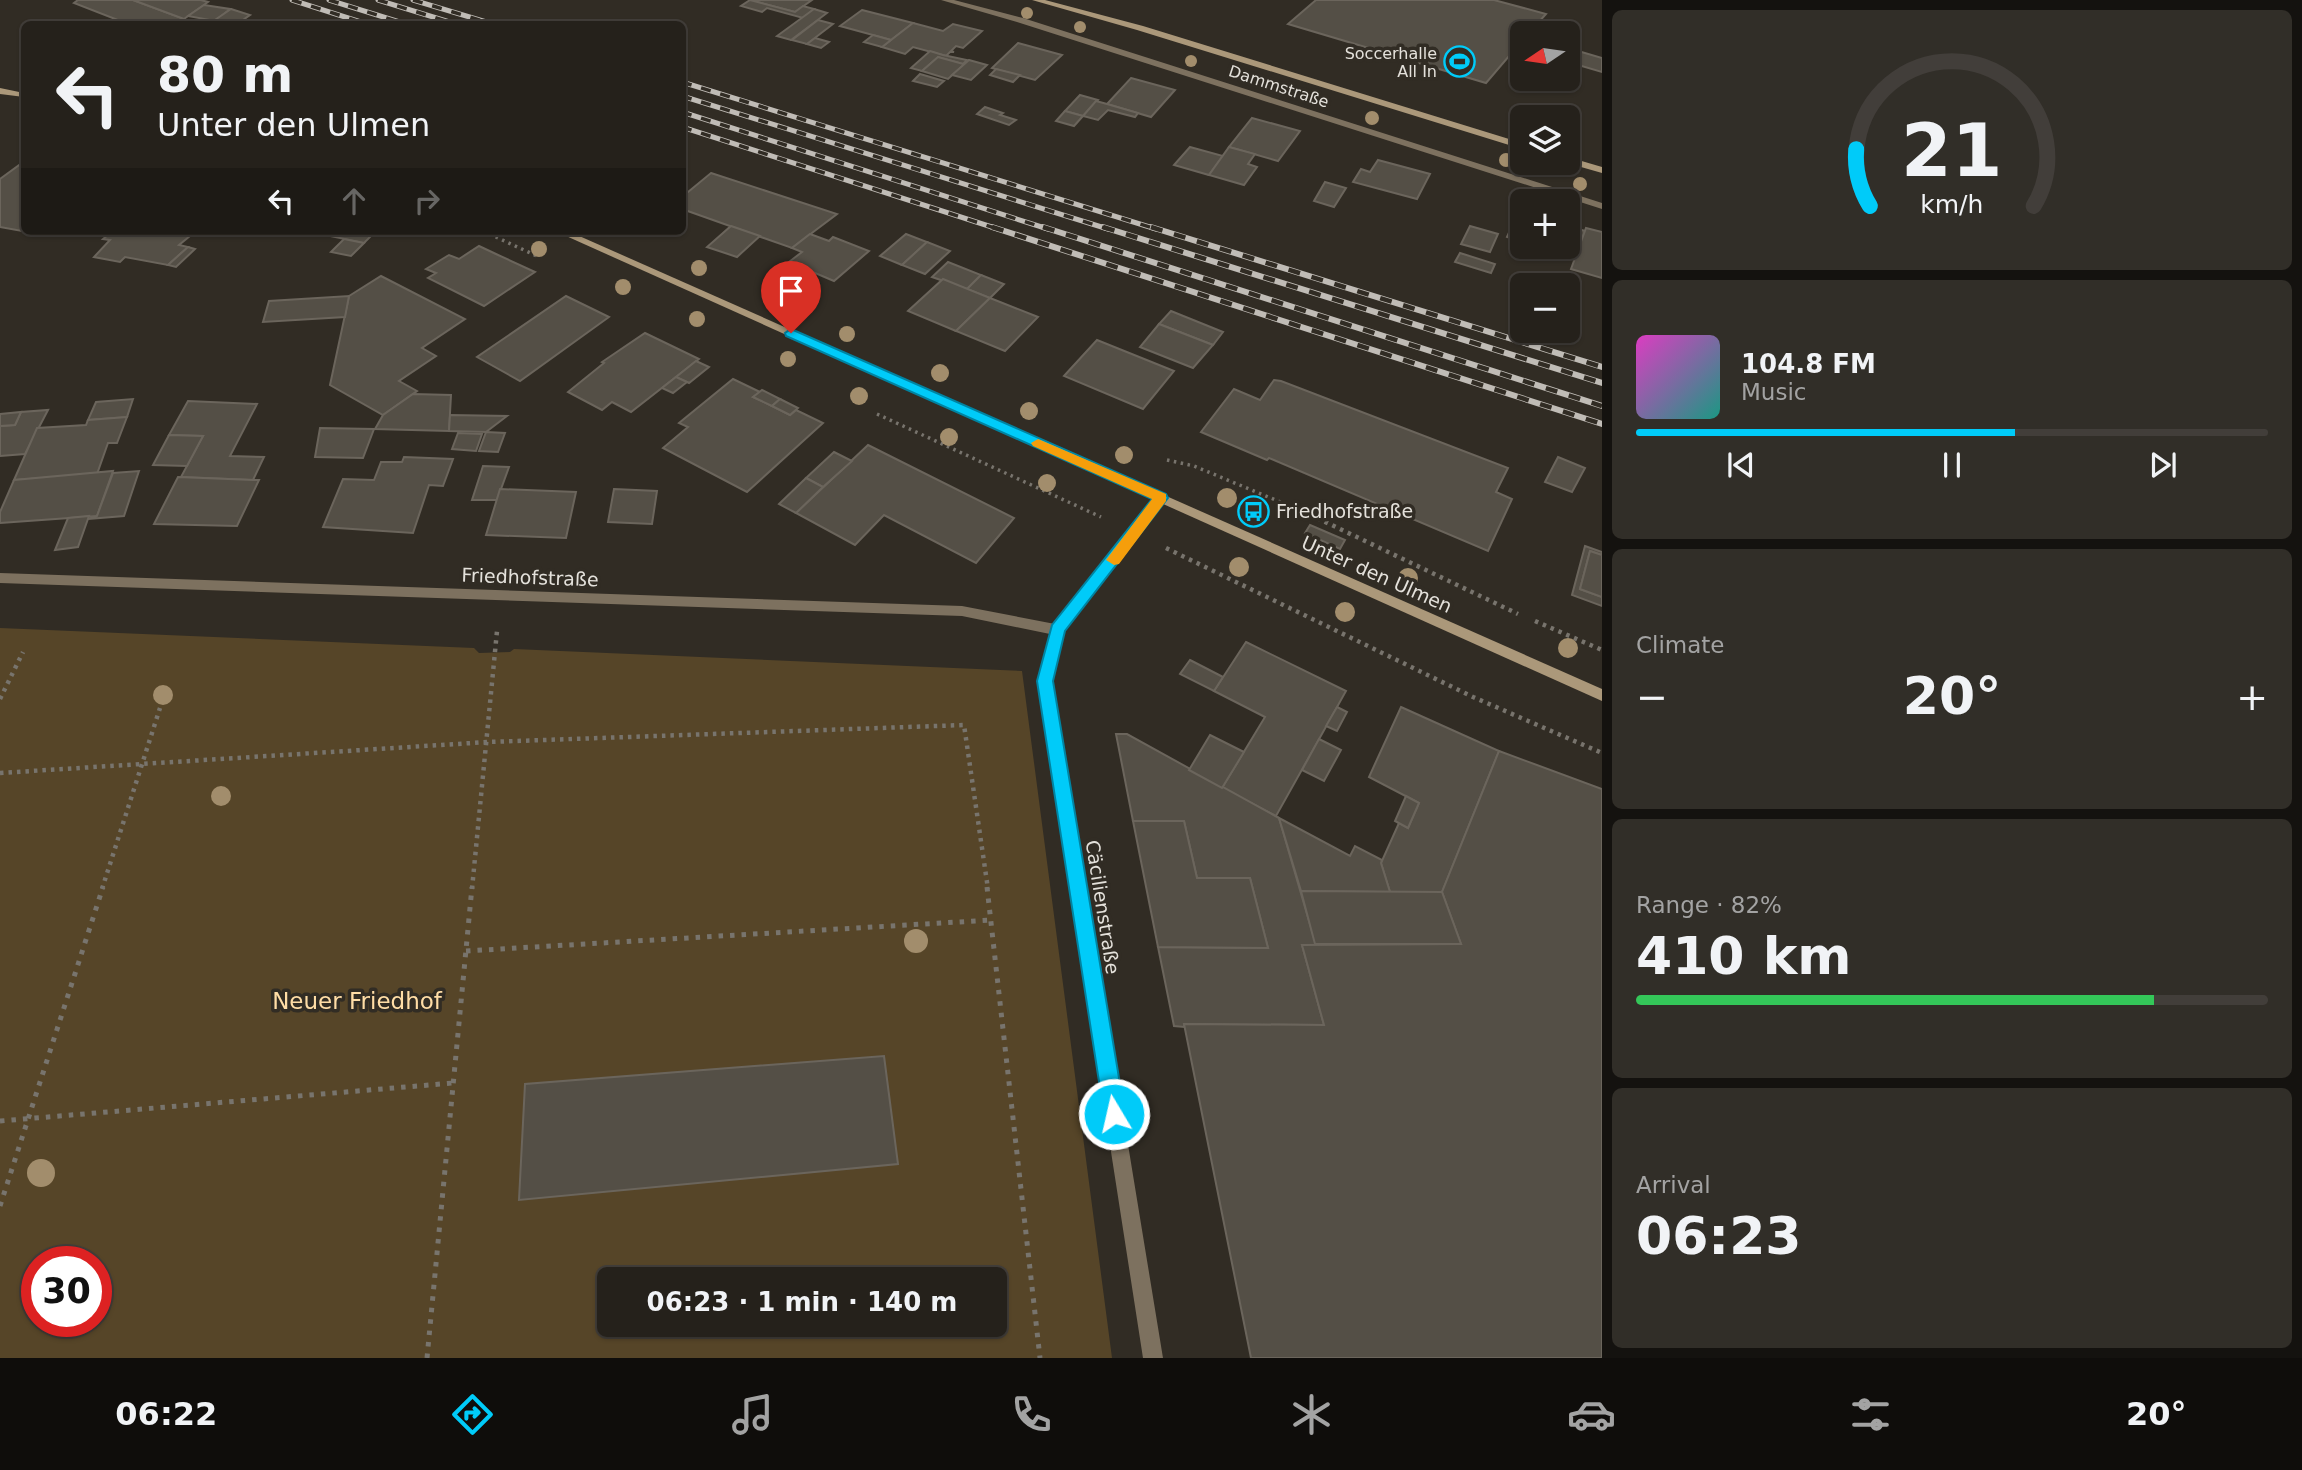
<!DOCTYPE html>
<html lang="en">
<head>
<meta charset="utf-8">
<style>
	body { margin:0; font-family:"DejaVu Sans",sans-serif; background:#312e28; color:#f1f3f6; height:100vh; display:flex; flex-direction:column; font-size:26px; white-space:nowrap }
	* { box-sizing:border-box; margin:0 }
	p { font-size:23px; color:#a3a3a3 }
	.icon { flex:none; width:38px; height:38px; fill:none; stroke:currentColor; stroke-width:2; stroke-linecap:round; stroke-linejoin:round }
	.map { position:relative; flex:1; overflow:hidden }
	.side { display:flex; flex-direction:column; gap:10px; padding:10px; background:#14120f; width:700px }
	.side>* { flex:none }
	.guide { position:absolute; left:21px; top:21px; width:665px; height:214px; border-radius:10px; box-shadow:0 2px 5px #0004,0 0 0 2px #423e3a; background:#25211b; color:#f1f3f6; overflow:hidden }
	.needle { width:46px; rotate:257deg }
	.buttons { position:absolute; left:1510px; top:21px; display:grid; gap:14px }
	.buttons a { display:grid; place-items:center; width:70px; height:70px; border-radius:10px; background:#25211b; box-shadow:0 2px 5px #0004,0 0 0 2px #423e3a; font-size:35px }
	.speed { position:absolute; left:21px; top:1246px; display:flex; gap:14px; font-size:35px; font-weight:700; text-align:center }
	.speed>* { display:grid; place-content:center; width:91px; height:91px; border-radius:50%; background:#25211b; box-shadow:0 2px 5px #0004,0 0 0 2px #423e3a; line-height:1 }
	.speed .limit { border:10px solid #d22; background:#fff; color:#111 }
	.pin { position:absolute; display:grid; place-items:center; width:60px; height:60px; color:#fff; margin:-72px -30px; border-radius:50% 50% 50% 0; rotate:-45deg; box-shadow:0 0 7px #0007 }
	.pin .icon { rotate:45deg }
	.me { position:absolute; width:77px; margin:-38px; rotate:351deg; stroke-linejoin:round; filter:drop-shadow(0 0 5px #0008) }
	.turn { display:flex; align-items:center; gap:24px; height:147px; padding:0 21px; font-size:32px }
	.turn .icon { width:91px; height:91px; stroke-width:2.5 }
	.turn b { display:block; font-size:49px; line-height:60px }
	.lanes { display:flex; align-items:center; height:66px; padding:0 21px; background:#0003; justify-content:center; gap:35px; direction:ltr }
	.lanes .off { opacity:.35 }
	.big { font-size:52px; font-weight:800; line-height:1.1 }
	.side .widget { flex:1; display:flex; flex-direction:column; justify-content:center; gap:10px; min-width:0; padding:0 24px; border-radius:10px; background:#312e28 }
	.side .dial { align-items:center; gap:0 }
	.dial svg { height:182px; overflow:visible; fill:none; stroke:#423e3a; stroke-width:7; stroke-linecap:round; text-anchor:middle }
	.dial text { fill:#f1f3f6; stroke:none }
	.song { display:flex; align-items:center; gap:21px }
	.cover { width:84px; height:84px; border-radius:10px; background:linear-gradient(135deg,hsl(310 70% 55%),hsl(170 70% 35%)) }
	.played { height:7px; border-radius:4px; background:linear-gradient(90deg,#00cbf9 60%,#423e3a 60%) }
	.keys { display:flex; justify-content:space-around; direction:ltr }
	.heat { display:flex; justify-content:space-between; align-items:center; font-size:38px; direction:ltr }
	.charge { height:10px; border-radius:5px; background:linear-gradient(90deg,#34c759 82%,#423e3a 0) }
	.trip { position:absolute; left:597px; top:1267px; width:410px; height:70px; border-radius:10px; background:#25211b; box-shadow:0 2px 5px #0004,0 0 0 2px #423e3a; font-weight:800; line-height:70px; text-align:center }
	.menu { display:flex; height:112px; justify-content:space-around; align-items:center; background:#0f0d0b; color:#a3a3a3 }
	.menu .icon { width:49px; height:49px }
	.menu .active { color:#00cbf9 }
	.menu b { font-size:32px; color:#f1f3f6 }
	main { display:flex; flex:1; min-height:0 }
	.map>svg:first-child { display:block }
</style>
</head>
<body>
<main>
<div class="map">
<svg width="1602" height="1358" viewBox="0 0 1602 1358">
	<rect width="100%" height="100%" fill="#312c24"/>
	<!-- green -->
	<path fill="#564528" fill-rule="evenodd" d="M0,628L474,648L479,653L510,652L514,649L1022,671L1112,1358H0ZM37,1262H96V1321H37ZM609,1279H994V1325H609Z"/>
	<!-- building -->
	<g fill="#544f46" stroke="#6b655c" stroke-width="2">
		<polygon points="78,0 133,0 184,19 177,24 128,24 74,3"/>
		<polygon points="133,0 201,0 208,2 184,19"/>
		<polygon points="750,0 812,0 795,12"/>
		<polygon points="750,0 795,12 803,6 814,9 803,18 767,8 762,12 741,6"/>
		<polygon points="1316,0 1494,0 1546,14 1529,33 1522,33 1522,41 1486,83 1288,24"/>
		<polygon points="204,5 230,9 215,21 188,16"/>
		<polygon points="231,9 250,15 237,24 209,24"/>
		<polygon points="814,9 827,13 791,40 777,36"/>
		<polygon points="862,10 913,23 891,40 840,26"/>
		<polygon points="818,20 833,24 807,44 792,40"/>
		<polygon points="913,23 943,31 953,24 982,31 963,48 956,46 951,51 954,52 950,52 946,56 913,47 905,54 882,47"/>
		<polygon points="873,35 891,40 882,47 864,42"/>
		<polygon points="815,38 829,42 821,48 807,44"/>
		<polygon points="1018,43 1062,55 1035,80 992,68"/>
		<polygon points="1568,48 1602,58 1602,72 1568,62"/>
		<polygon points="930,51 943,55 967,60 963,64 938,57 922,71 911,68"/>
		<polygon points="938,57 963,64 969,60 948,79 922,71"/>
		<polygon points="969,60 987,65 971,80 952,75"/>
		<polygon points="996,69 1020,75 1013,82 990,75"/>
		<polygon points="920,74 944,81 937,87 913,81"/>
		<polygon points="1131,78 1175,90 1151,117 1107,104"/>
		<polygon points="1080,95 1098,100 1083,116 1065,111"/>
		<polygon points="1096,101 1107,104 1138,113 1135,117 1108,110 1098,120 1083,116"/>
		<polygon points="985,107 1003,113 1000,115 1016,120 1009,125 977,114"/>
		<polygon points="1065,111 1083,116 1074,126 1056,121"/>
		<polygon points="1252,118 1300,131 1278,161 1229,147"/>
		<polygon points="1190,147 1223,156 1209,175 1174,165"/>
		<polygon points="1229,147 1255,154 1248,164 1257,167 1244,185 1209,175"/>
		<polygon points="1378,160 1430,174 1417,199 1353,182 1361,169 1370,172"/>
		<polygon points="22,163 24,164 24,229 22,231 0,227 0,179"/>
		<polygon points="711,173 837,214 792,248 682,209 682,197"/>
		<polygon points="1325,182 1346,188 1334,207 1314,201"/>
		<polygon points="1518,213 1522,214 1522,242 1507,237"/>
		<polygon points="731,226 760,236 737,257 707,247"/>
		<polygon points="1470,226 1498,234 1490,252 1461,244"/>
		<polygon points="1568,226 1585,231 1576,257 1541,247 1568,247"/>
		<polygon points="1586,228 1602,232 1602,278 1571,269"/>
		<polygon points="113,231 190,231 186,235 190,236 179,245 188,247 168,265 125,257 120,262 94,257 110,240 103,239"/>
		<polygon points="306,231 376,231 364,243"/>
		<polygon points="810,234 829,241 833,237 869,251 834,281 789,262 802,252 792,248"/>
		<polygon points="906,234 927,242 902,265 880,256"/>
		<polygon points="344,239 364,243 351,256 331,252"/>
		<polygon points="927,242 950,251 925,274 902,265"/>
		<polygon points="479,246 496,254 535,272 484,306 428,278 436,273 426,269 449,255 459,259"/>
		<polygon points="188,247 195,249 176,267 168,265"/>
		<polygon points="1460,253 1495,264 1491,273 1455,262"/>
		<polygon points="948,262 981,275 967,289 932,277"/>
		<polygon points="981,275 1004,284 990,298 967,289"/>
		<polygon points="381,276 465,319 422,348 436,356 399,381 417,391 383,415 330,385 349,296"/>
		<polygon points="943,279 990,298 956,331 908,311"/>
		<polygon points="349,296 345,317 263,322 269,301"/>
		<polygon points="566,296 609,317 520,381 477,357"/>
		<polygon points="990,298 1038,317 1005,351 956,331"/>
		<polygon points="1171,311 1223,332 1213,345 1159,324"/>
		<polygon points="1159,324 1213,345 1193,368 1140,347"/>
		<polygon points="645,333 699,359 631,412 612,402 602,410 568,392 604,363 602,362"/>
		<polygon points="1097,340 1174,371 1143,409 1064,376"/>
		<polygon points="696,361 709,367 689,383 676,377"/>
		<polygon points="676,377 687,382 673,393 662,388"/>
		<polygon points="733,379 760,392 753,397 772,406 790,415 796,410 823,423 747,492 663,448 688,427 679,423"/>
		<polygon points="1274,380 1281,381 1508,468 1496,492 1512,499 1488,551 1269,458 1267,460 1201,432 1234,389 1260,400"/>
		<polygon points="762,390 780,399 772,406 753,397"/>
		<polygon points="413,394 451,395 449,431 375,429 383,415"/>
		<polygon points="133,399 127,417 88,420 96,402"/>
		<polygon points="780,399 798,408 790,415 772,406"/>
		<polygon points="188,401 257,404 230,456 264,457 253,480 181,477 203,436 169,435"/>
		<polygon points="48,410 25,454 0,456 0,426 15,425 21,412"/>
		<polygon points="21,412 15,425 0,426 0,414"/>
		<polygon points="450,415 507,416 486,432 449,431"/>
		<polygon points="127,417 117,443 108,443 97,474 14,480 37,428 86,425 88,420"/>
		<polygon points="320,428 374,429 363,458 315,457"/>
		<polygon points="486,432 505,433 498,452 479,451"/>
		<polygon points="458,433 482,434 476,451 452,449"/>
		<polygon points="169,435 203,436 187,466 153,465"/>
		<polygon points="868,445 1014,518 976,563 884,515 855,545 796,513"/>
		<polygon points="834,452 852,461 823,487 806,478"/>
		<polygon points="404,457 453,459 443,486 429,485 413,533 323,527 343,479 374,480 381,462 402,462"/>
		<polygon points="1558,457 1585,468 1572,492 1545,482"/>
		<polygon points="483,466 509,467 497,500 472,500"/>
		<polygon points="113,471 97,516 0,523 0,512 14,480"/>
		<polygon points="139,471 124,516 88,519 97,516 113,473"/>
		<polygon points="178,477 253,480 259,480 237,526 154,524"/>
		<polygon points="806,478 823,487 796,513 779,504"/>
		<polygon points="500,489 576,492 566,538 486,535"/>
		<polygon points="614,489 657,491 652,524 608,522"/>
		<polygon points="89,516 78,547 55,550 68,518"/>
		<polygon points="1310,525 1345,540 1340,549 1305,533"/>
		<polygon points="1585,546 1602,552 1602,555 1590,551 1580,589 1602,597 1602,606 1572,595"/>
		<polygon points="1590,551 1602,555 1602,597 1580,589"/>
		<polygon points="1246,642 1346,691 1276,816 1222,788 1265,717 1214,691"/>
		<polygon points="1190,660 1223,677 1214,691 1180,674"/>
		<polygon points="1337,707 1347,712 1337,731 1326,726"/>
		<polygon points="1401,707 1499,751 1442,892 1390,892 1381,863 1399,823 1408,828 1419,803 1369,777"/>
		<polygon points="1116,734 1127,734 1279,818 1316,945 1302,945 1324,1025 1184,1024 1184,1027 1174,1026 1158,947 1268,948 1250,878 1197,878 1184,821 1133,821"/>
		<polygon points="1210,735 1244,752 1222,788 1189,770"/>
		<polygon points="1319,739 1341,750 1324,781 1302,770"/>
		<polygon points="1499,751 1602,789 1602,1358 1251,1358 1184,1024 1324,1025 1302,945 1461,944 1442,892"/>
		<polygon points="1406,796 1419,803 1408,828 1395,821"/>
		<polygon points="1279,818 1350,856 1355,846 1382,860 1381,863 1390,892 1301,891"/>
		<polygon points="1133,821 1184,821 1197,878 1250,878 1268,948 1158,947"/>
		<polygon points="1301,891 1442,892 1461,944 1315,944"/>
		<polygon points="884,1056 898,1164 519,1200 525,1084"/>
	</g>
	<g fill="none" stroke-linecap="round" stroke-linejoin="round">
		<!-- path-far2 -->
		<g stroke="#78746d" stroke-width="3.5" stroke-dasharray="2.5 4.5" stroke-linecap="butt">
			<polyline points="483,231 539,257"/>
			<polyline points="877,414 1101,517"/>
			<polyline points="1167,460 1194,466 1321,519"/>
		</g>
		<!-- path-far1 -->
		<g stroke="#78746d" stroke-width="4.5" stroke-dasharray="3.5 5" stroke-linecap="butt">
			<polyline points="1317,518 1518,614"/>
			<polyline points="1166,548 1473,697 1602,753"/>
			<polyline points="1535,621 1602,650"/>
			<polyline points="0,699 23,652"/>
			<polyline points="0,773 488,742 964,725 988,889"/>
			<polyline points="102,889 160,708"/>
			<polyline points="472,889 497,631"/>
		</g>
		<!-- path -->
		<g stroke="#78746d" stroke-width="5" stroke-dasharray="4.5 7" stroke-linecap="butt">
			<polyline points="987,887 1040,1358"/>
			<polyline points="466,951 992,920"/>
			<polyline points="0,1121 453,1083"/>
			<polyline points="0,1206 103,887"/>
			<polyline points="427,1358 472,887"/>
		</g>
		<!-- street -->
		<g fill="#7d715f" fill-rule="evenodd">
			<polygon points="941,0 954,0 1023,18 1602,203 1602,209 1017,22"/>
			<polygon points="1161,494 1165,495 1167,498 1165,501 1064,632 1052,681 1163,1358 1143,1358 1038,681 1050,634 962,616 0,583 0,573 962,606 1055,624 1157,495"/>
		</g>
		<!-- secondary -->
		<g fill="#ab987a" fill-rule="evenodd">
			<polygon points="1032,0 1045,0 1143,26 1522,143 1522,149 1137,30"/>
			<polygon points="0,88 24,93 24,97 0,94"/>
			<polygon points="1568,157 1602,167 1602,173 1567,163"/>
			<polygon points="555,231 568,231 1602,689 1602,701"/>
		</g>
		<defs>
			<g id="rail-far1">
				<polyline points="292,0 367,24"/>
				<polyline points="329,0 406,24"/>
				<polyline points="378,0 456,24"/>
				<polyline points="413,0 493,24"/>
				<polyline points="682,82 1156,229"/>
				<polyline points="682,96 1108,229"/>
				<polyline points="682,112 1048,229"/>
				<polyline points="682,127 998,229"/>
			</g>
			<g id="rail">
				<polyline points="992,227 1602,424"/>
				<polyline points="1043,227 1602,406"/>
				<polyline points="1103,227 1602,383"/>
				<polyline points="1151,227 1602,367"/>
			</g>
		</defs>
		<!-- rail-far1 casing -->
		<use href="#rail-far1" stroke="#c0bcb6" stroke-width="5"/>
		<!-- rail casing -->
		<use href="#rail" stroke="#c0bcb6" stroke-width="6"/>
		<!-- rail-far1 -->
		<use href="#rail-far1" stroke="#312c24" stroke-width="3.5" stroke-dasharray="10" stroke-linecap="butt"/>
		<!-- rail -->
		<use href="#rail" stroke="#312c24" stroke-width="4.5" stroke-dasharray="12" stroke-linecap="butt"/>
	</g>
	<!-- trees -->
	<g fill="#a28d6c">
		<circle cx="1027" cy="13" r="6"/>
		<circle cx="1080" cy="27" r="6"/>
		<circle cx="1191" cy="61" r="6"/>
		<circle cx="1248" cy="79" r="6"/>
		<circle cx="1308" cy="98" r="6"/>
		<circle cx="1372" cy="118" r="7"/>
		<circle cx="1506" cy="160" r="7"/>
		<circle cx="1580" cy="184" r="7"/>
		<circle cx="539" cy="249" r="8"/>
		<circle cx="699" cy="268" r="8"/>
		<circle cx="623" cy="287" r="8"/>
		<circle cx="697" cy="319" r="8"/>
		<circle cx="847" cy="334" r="8"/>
		<circle cx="788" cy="359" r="8"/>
		<circle cx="940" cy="373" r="9"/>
		<circle cx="859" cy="396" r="9"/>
		<circle cx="1029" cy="411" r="9"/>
		<circle cx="949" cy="437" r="9"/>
		<circle cx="1124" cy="455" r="9"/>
		<circle cx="1047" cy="483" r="9"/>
		<circle cx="1227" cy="498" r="10"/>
		<circle cx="1239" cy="567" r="10"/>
		<circle cx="1408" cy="578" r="10"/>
		<circle cx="1345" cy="612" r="10"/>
		<circle cx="1568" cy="648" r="10"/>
		<circle cx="163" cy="695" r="10"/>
		<circle cx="221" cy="796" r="10"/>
		<circle cx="916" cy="941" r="12"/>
		<circle cx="41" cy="1173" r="14"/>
	</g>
	<!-- route -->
	<polygon fill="#00cbf9" stroke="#0084a2" stroke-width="2" points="791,329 1166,494 1168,498 1065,631 1053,681 1125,1114 1122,1121 1114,1124 1107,1121 1104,1114 1037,681 1052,625 1152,499 786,336 785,333"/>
	<!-- slow -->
	<polygon fill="#f59e0b" points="1038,439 1166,494 1166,501 1119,564 1114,565 1106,560 1152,499 1033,446 1031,443"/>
	<!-- icons -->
	<defs>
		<symbol id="stadium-ring" viewBox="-11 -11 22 22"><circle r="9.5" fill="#312c24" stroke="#00cbf9" stroke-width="1.5"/><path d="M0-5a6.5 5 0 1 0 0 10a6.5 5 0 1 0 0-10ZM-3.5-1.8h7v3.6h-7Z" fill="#00cbf9"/></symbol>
		<symbol id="bus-ring" viewBox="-11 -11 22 22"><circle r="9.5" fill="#312c24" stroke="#00cbf9" stroke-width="1.5"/><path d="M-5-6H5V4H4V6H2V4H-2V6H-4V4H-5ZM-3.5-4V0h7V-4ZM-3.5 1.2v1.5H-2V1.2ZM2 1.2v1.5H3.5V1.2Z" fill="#00cbf9"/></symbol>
	</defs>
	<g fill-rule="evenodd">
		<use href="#stadium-ring" x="1442" y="44" width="35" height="35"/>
		<use href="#bus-ring" x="1236" y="494" width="35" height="35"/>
	</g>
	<g text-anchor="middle" stroke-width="7" stroke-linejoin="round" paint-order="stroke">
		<!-- far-poi labels -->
		<g font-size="16" fill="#e4e1db" stroke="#312c24" text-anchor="end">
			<text x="1437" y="59">Soccerhalle<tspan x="1437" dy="18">All In</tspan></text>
		</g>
		<!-- far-street labels -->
		<g font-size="16" fill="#e4e1db" stroke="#312c24">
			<text transform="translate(1279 86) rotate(18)" y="6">Dammstraße</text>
		</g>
		<!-- poi labels -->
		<g font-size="19" fill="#e4e1db" stroke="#312c24" text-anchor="start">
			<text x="1276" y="518">Friedhofstraße</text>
		</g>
		<!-- street labels -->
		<g font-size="19" fill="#e4e1db" stroke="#312c24">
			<text transform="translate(1377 574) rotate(24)" y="7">Unter den Ulmen</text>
			<text transform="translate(530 577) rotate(2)" y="7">Friedhofstraße</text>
			<text transform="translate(1103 907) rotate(81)" y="7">Cäcilienstraße</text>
		</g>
		<!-- near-park labels -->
		<g font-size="23" fill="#ffdda6" stroke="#312c24">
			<text x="357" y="1009">Neuer Friedhof</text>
		</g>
	</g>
</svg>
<div class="buttons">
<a><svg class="needle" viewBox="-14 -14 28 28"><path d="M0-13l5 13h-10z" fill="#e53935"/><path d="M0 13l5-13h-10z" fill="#a3a3a3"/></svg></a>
<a><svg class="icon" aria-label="layers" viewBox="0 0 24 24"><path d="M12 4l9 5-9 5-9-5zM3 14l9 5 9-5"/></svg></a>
<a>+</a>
<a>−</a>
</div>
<div class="speed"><div class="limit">30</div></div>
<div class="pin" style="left:791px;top:333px;background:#d93025"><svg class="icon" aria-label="arrive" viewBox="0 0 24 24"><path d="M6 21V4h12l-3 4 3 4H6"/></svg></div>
<svg class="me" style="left:1114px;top:1114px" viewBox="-20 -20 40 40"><circle r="17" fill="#00cbf9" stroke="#fff" stroke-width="3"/><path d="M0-11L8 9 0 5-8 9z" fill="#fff"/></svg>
<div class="trip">06:23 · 1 min · 140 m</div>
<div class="guide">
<div class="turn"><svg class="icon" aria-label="left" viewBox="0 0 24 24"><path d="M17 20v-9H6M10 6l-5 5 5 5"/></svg><div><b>80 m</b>Unter den Ulmen</div></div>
<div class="lanes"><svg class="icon" aria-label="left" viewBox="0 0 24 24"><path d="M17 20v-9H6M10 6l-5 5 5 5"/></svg><svg class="icon off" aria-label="ahead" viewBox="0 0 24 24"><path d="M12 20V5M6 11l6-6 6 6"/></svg><svg class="icon off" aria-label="right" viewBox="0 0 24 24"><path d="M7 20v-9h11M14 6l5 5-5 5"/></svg></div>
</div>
</div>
<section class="side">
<div class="widget dial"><svg viewBox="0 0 100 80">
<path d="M14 69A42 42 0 1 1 86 69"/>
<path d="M14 69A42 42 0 0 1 8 44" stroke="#00cbf9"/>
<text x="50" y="56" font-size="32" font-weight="700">21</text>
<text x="50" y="72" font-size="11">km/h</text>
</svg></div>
<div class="widget">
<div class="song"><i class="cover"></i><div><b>104.8 FM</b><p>Music</p></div></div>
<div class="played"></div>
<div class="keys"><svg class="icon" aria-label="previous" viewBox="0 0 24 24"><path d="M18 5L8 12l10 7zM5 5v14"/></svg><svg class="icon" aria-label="pause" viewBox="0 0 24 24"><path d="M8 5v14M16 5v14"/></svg><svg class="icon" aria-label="next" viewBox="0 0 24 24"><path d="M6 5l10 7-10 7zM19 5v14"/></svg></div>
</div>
<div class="widget"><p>Climate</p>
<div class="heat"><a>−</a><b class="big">20°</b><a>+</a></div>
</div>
<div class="widget"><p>Range · 82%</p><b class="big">410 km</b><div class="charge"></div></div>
<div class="widget"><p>Arrival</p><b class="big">06:23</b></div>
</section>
</main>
<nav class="menu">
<b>06:22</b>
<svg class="icon active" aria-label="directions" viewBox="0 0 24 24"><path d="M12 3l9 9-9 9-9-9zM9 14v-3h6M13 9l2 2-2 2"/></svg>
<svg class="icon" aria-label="music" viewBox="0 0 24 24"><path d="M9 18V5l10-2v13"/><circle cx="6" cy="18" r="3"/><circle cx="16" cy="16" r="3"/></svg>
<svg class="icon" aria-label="phone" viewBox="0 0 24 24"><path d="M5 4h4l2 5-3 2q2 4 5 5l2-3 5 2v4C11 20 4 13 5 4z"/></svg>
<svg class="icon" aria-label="climate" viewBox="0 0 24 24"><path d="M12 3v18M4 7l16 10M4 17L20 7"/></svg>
<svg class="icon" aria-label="car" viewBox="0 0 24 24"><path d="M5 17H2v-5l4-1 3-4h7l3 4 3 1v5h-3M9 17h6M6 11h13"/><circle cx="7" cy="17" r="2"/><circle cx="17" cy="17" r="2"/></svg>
<svg class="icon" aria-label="filters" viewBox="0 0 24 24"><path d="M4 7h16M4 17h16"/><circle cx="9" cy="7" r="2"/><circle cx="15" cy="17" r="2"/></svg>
<b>20°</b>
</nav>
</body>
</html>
